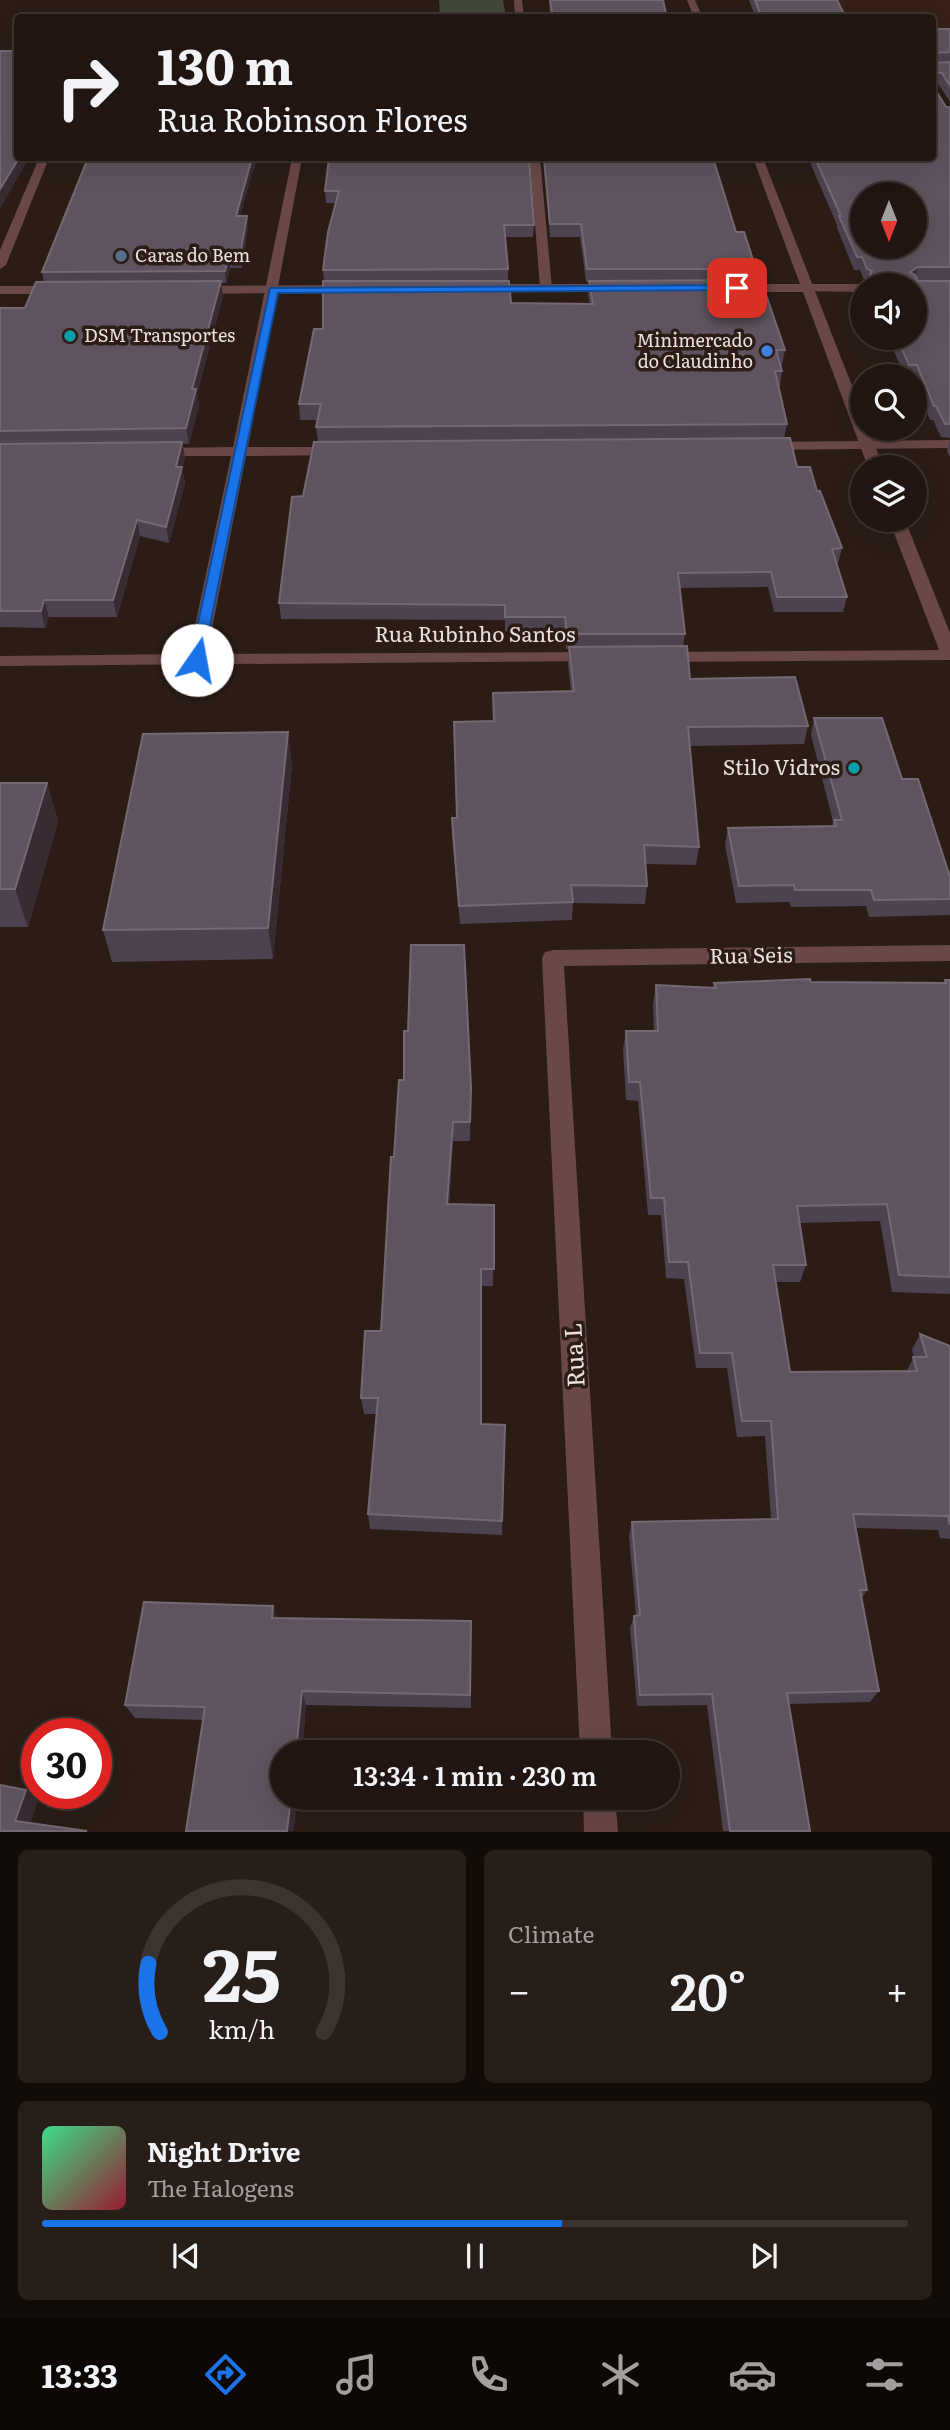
<!DOCTYPE html>
<html lang="en">
<head>
<meta charset="utf-8">
<style>
	body { margin:0; font-family:Literata,serif; background:#281e19; color:#f1f3f6; height:100vh; display:flex; flex-direction:column; font-size:26px; white-space:nowrap }
	* { box-sizing:border-box; margin:0 }
	p { font-size:23px; color:#a29f9f }
	.icon { flex:none; width:38px; height:38px; fill:none; stroke:currentColor; stroke-width:2; stroke-linecap:round; stroke-linejoin:round }
	.map { position:relative; height:1832px; overflow:hidden }
	.side { display:flex; flex-direction:column; gap:18px; padding:18px; background:#120c09; flex:1 }
	.side>* { flex:none }
	.guide { position:absolute; left:14px; top:14px; width:922px; height:147px; border-radius:7px; box-shadow:0 7px 28px #0002,0 0 0 2px #3d3430; background:#201510; color:#f1f3f6; overflow:hidden }
	.needle { width:46px; rotate:180deg }
	.fabs { position:absolute; left:850px; top:182px; display:grid; gap:14px }
	.fabs a { display:grid; place-items:center; width:77px; height:77px; border-radius:50%; background:#201510; box-shadow:0 7px 28px #0002,0 0 0 2px #3d3430; font-size:35px }
	.speed { position:absolute; left:21px; top:1718px; display:flex; gap:14px; font-size:35px; font-weight:700; text-align:center }
	.speed>* { display:grid; place-content:center; width:91px; height:91px; border-radius:50%; background:#201510; box-shadow:0 7px 28px #0002,0 0 0 2px #3d3430; line-height:1 }
	.speed .limit { border:10px solid #d22; background:#fff; color:#111 }
	.pin { position:absolute; display:grid; place-items:center; width:60px; height:60px; color:#fff; margin:-30px; border-radius:14px; box-shadow:0 4px 10px #0006 }
	.me { position:absolute; width:77px; margin:-38px; rotate:12deg; stroke-linejoin:round; filter:drop-shadow(0 0 5px #0008) }
	.turn { display:flex; align-items:center; gap:24px; height:147px; padding:0 28px; font-size:32px }
	.turn .icon { width:91px; height:91px; stroke-width:2.5 }
	.turn b { display:block; font-size:49px; line-height:60px }
	.big { font-size:52px; font-weight:600; line-height:1.1 }
	.side .tile { flex:1; display:flex; flex-direction:column; justify-content:center; gap:10px; min-width:0; padding:0 24px; border-radius:10px; background:#281e19 }
	.side .dial { align-items:center; gap:0 }
	.dial svg { height:182px; overflow:visible; fill:none; stroke:#3d3430; stroke-width:7; stroke-linecap:round; text-anchor:middle }
	.dial text { fill:#f1f3f6; stroke:none }
	.song { display:flex; align-items:center; gap:21px }
	.cover { width:84px; height:84px; border-radius:10px; background:linear-gradient(135deg,hsl(150 70% 55%),hsl(350 70% 35%)) }
	.played { height:7px; border-radius:4px; background:linear-gradient(90deg,#1a73e8 60%,#3d3430 60%) }
	.keys { display:flex; justify-content:space-around; direction:ltr }
	.heat { display:flex; justify-content:space-between; align-items:center; font-size:38px; direction:ltr }
	.side .tiles { flex:1; display:grid; gap:18px; grid-template-columns:1fr 1fr }
	.tile:last-child { grid-column:span 2 }
	.trip { position:absolute; left:270px; top:1740px; width:410px; height:70px; border-radius:35px; background:#201510; box-shadow:0 7px 28px #0002,0 0 0 2px #3d3430; font-weight:600; line-height:70px; text-align:center }
	.dock { display:flex; height:112px; justify-content:space-around; align-items:center; background:#0d0806; color:#a29f9f }
	.dock .icon { width:49px; height:49px }
	.dock .active { color:#1a73e8 }
	.dock b { font-size:32px; color:#f1f3f6 }
	.map>svg:first-child { display:block }
</style>
</head>
<body>
<div class="map">
<svg width="950" height="1832" viewBox="0 0 950 1832">
	<rect width="100%" height="100%" fill="#2b1c16"/>
	<!-- built -->
	<polygon fill="#362017" points="777,0 950,0 950,32 933,33 933,18 786,17"/>
	<!-- green -->
	<polygon fill="#404938" points="439,0 503,0 506,17 440,17"/>
	<g fill="none" stroke-linecap="round" stroke-linejoin="round">
		<!-- minor -->
		<g fill="#694847" fill-rule="evenodd">
			<polygon points="514,0 522,0 524,18 515,18"/>
			<polygon points="39,158 49,158 6,265 0,269 0,250"/>
			<polygon points="292,158 302,158 248,447 339,447 346,451 339,455 246,456 207,654 594,652 600,653 603,657 600,661 0,666 0,656 189,654 231,456 158,456 151,452 158,448 233,447"/>
			<polygon points="530,158 540,158 552,288 546,292 540,288"/>
			<polygon points="808,284 863,284 867,285 863,285 863,292 804,291 802,288"/>
			<polygon points="950,440 950,448 763,450 756,446 763,442"/>
			<polygon points="950,650 950,660 662,662 653,657 662,652"/>
			<polygon points="950,945 950,961 564,966 612,1752 580,1752 542,958 545,952 553,950"/>
			<polygon points="583,1797 615,1797 618,1832 584,1832"/>
		</g>
		<!-- tertiary -->
		<g fill="#694847" fill-rule="evenodd">
			<polygon points="687,0 695,0 703,18 694,18"/>
			<polygon points="753,158 763,158 863,414 863,429 869,429 883,467 868,467 803,292 736,292 730,288 736,284 800,284"/>
			<polygon points="481,284 616,284 622,288 616,292 477,291 475,288"/>
			<polygon points="351,285 355,286 355,292 194,294 188,290 194,286"/>
			<polygon points="0,286 60,286 66,290 60,294 0,294"/>
			<polygon points="889,520 905,520 950,633 950,660 941,655"/>
		</g>
	</g>
	<!-- wall -->
	<g fill="#4d424f">
		<polygon points="549,0 663,0 667,18 550,18"/>
		<polygon points="749,0 837,0 846,18 756,18"/>
		<polygon points="933,29 950,29 950,102 939,85 933,83 933,86 946,107 950,107 950,438 941,437 933,420 930,420 915,382 915,376 905,376 888,338 915,338 915,285 868,285 868,283 865,282 860,270 854,270 837,228 837,225 808,158 933,158"/>
		<polygon points="88,158 258,158 252,173 240,216 248,227 242,268 230,268 226,283 221,283 223,296 197,394 199,405 189,444 183,444 185,458 182,469 185,483 169,543 140,536 117,617 49,617 45,628 0,627 0,308 25,308 44,282 42,272"/>
		<polygon points="329,158 534,225 533,237 505,237 508,269 508,281 511,303 590,304 588,295 589,282 586,282 580,237 550,237 543,158 541,158 713,158 736,232 756,269 755,280 785,350 782,365 780,365 782,371 780,386 778,386 787,424 784,438 797,467 817,491 842,548 838,563 837,563 847,597 843,612 774,612 768,587 679,588 685,634 683,646 690,679 808,726 804,744 690,746 699,847 696,865 645,864 647,886 645,904 573,903 572,920 460,924 452,836 452,818 457,818 493,721 493,693 571,691 568,665 569,649 566,649 564,632 505,632 505,620 281,619 279,603 303,496 318,442 316,427 318,420 300,420 299,404 323,329 324,281 323,270 336,203 326,203 325,191"/>
		<polygon points="950,439 950,457 947,451"/>
		<polygon points="814,718 902,779 950,877 950,915 869,917 866,906 791,907 789,902 736,903 725,845 728,828 832,826 833,821 811,735"/>
		<polygon points="292,764 273,959 112,962 103,930"/>
		<polygon points="0,783 47,783 58,821 28,927 0,927"/>
		<polygon points="945,980 950,980 950,1294 892,1292 880,1221 799,1223 806,1265 800,1282 776,1282 790,1372 906,1372 914,1357 912,1350 920,1334 950,1346 950,1539 940,1538 938,1530 855,1528 867,1590 862,1598 879,1691 870,1702 789,1704 810,1831 723,1831 707,1705 637,1706 630,1628 634,1616 636,1616 629,1536 632,1522 771,1519 765,1436 737,1437 727,1368 696,1368 684,1279 666,1278 661,1215 648,1215 638,1101 626,1100 623,1049 626,1031 654,1031 653,1004 656,985 713,988 714,983 811,982 944,983"/>
		<polygon points="404,1080 471,1088 470,1141 453,1141 449,1204 494,1205 493,1286 481,1286 481,1424 505,1425 502,1535 370,1529 368,1514 377,1414 364,1414 361,1398 381,1331 394,1157"/>
		<polygon points="277,1618 471,1621 471,1708 306,1705 302,1752 282,1752 203,1720 135,1718 125,1705"/>
	</g>
	<!-- shaded-wall -->
	<g fill="#382c32">
		<polygon points="19,158 29,158 0,209 0,189"/>
		<polygon points="252,158 258,158 252,173 237,227 236,216"/>
		<polygon points="247,216 248,227 242,268 240,256"/>
		<polygon points="229,257 230,268 226,283 225,271"/>
		<polygon points="918,267 915,280 910,272"/>
		<polygon points="221,281 223,296 197,394 199,405 189,444 186,428 192,389"/>
		<polygon points="182,442 185,458 182,469 185,483 169,543 166,527 176,467"/>
		<polygon points="137,520 140,536 117,617 113,600"/>
		<polygon points="44,600 49,617 45,628 41,611"/>
		<polygon points="288,732 292,764 273,959 268,928"/>
		<polygon points="47,783 58,821 28,927 15,889"/>
		<polygon points="471,1088 471,1106 470,1141 470,1122"/>
		<polygon points="453,1122 453,1141 448,1222 447,1204"/>
		<polygon points="273,1606 278,1621 272,1618"/>
		<polygon points="302,1691 306,1705 302,1752 296,1752"/>
		<polygon points="26,1790 38,1801 28,1831 15,1821"/>
		<polygon points="291,1797 297,1797 294,1831 287,1831"/>
	</g>
	<!-- building -->
	<g fill="#5e535e" stroke="#746972" stroke-width="2" fill-rule="evenodd">
		<polygon points="550,0 663,0 667,18 553,18"/>
		<polygon points="755,0 837,0 846,18 762,18"/>
		<path d="M933,29H950V52L933,53L934,63L950,62V86L942,73L934,72L933,86L946,107H950V267H918L910,272L915,275L918,281H950V424H945L936,406H934L917,365H909L897,338H915V285H874L870,275L872,271L867,269L862,257H857L839,216H841L815,158H933ZM863,194H915V247H863Z"/>
		<polygon points="0,51 18,51 18,158 19,158 0,189"/>
		<polygon points="88,158 252,158 236,216 247,216 240,256 229,257 225,271 42,272"/>
		<polygon points="329,158 529,158 534,225 504,225 508,269 323,270 328,232 339,191 325,191"/>
		<polygon points="544,158 713,158 736,232 744,232 756,269 587,269 581,224 550,224"/>
		<polygon points="761,280 785,350 776,350 782,371 775,371 787,424 316,427 321,404 299,404 314,329 323,329 323,281 509,281 511,303 593,304 589,281"/>
		<polygon points="221,281 192,389 196,389 186,428 0,431 0,308 25,308 36,282"/>
		<polygon points="790,438 797,467 810,467 817,491 820,491 842,548 832,549 847,597 777,597 771,572 678,573 685,634 567,634 565,617 505,617 505,605 279,603 292,497 303,496 314,442"/>
		<polygon points="182,442 176,467 182,467 166,527 137,520 113,600 44,600 41,611 0,611 0,444"/>
		<polygon points="687,646 690,679 795,677 808,726 688,727 699,847 644,845 647,886 571,885 573,902 459,906 452,818 457,818 454,722 494,721 493,693 574,691 569,647"/>
		<polygon points="814,718 882,718 902,779 918,779 950,877 950,899 874,900 871,890 795,890 794,885 739,886 728,828 836,826 834,820 842,820"/>
		<polygon points="288,732 268,928 103,930 143,734"/>
		<polygon points="0,783 47,783 15,889 0,889"/>
		<polygon points="411,945 464,945 471,1088 470,1122 453,1122 447,1204 494,1205 494,1269 481,1269 481,1424 505,1425 502,1521 368,1514 378,1398 361,1398 365,1331 381,1331 391,1157 394,1157 399,1080 404,1080 404,1031 408,1031"/>
		<polygon points="810,979 811,982 946,983 945,980 950,980 950,1277 899,1275 887,1204 797,1206 806,1265 773,1265 790,1372 917,1371 913,1357 927,1357 920,1334 950,1346 950,1525 948,1516 853,1514 867,1590 860,1590 879,1691 787,1693 810,1831 730,1831 712,1694 640,1695 634,1616 640,1615 632,1522 778,1519 771,1421 742,1421 732,1353 700,1353 688,1262 669,1262 664,1198 651,1198 640,1082 629,1082 626,1031 658,1031 656,985 716,988 714,983"/>
		<polygon points="144,1602 273,1606 272,1618 471,1621 470,1695 302,1691 296,1752 282,1752 282,1797 291,1797 287,1831 186,1831 205,1707 125,1705"/>
		<polygon points="0,1785 26,1790 15,1821 87,1831 0,1831"/>
	</g>
	<!-- route -->
	<polygon fill="#1a73e8" stroke="#114b97" stroke-width="2" points="737,285 742,288 740,290 278,293 203,660 197,664 192,663 190,660 270,288"/>
	<!-- markers -->
	<circle fill="#5c6f8a" stroke="#2b1c16" stroke-width="2.5" cx="121" cy="256" r="7"/>
	<g fill="#0f9aa8" stroke="#2b1c16" stroke-width="2.5">
		<circle cx="70" cy="336" r="7"/>
		<circle cx="854" cy="768" r="7"/>
	</g>
	<circle fill="#3f7fe0" stroke="#2b1c16" stroke-width="2.5" cx="767" cy="351" r="7"/>
	<g text-anchor="middle" stroke-width="7" stroke-linejoin="round" paint-order="stroke">
		<!-- far-poi labels -->
		<g font-size="18" fill="#ece0dc" stroke="#2b1c16" text-anchor="start">
			<text x="135" y="262">Caras do Bem</text>
			<text x="84" y="342">DSM Transportes</text>
			<text x="753" y="347" text-anchor="end">Minimercado<tspan x="753" dy="21">do Claudinho</tspan></text>
		</g>
		<!-- street labels -->
		<g font-size="21" fill="#ece0dc" stroke="#2b1c16">
			<text x="475" y="642">Rua Rubinho Santos</text>
			<text transform="translate(751 956) rotate(-1)" y="7">Rua Seis</text>
		</g>
		<!-- poi labels -->
		<g font-size="21" fill="#ece0dc" stroke="#2b1c16" text-anchor="end">
			<text x="840" y="775">Stilo Vidros</text>
		</g>
		<!-- near-street labels -->
		<g font-size="24" fill="#ece0dc" stroke="#2b1c16">
			<text transform="translate(575 1355) rotate(-93)" y="8">Rua L</text>
		</g>
	</g>
</svg>
<div class="fabs">
<a><svg class="needle" viewBox="-14 -14 28 28"><path d="M0-13l5 13h-10z" fill="#e53935"/><path d="M0 13l5-13h-10z" fill="#a29f9f"/></svg></a>
<a><svg class="icon" aria-label="sound" viewBox="0 0 24 24"><path d="M4 9h4l5-4v14l-5-4H4zM17 9q2 3 0 6"/></svg></a>
<a><svg class="icon" aria-label="search" viewBox="0 0 24 24"><circle cx="10" cy="10" r="6"/><path d="M15 15l6 6"/></svg></a>
<a><svg class="icon" aria-label="layers" viewBox="0 0 24 24"><path d="M12 4l9 5-9 5-9-5zM3 14l9 5 9-5"/></svg></a>
</div>
<div class="speed"><div class="limit">30</div></div>
<div class="pin" style="left:737px;top:288px;background:#d93025"><svg class="icon" aria-label="arrive" viewBox="0 0 24 24"><path d="M6 21V4h12l-3 4 3 4H6"/></svg></div>
<svg class="me" style="left:197px;top:660px" viewBox="-20 -20 40 40"><circle r="19" fill="#fff"/><path d="M0-13L10 11 0 6-10 11z" fill="#1a73e8"/></svg>
<div class="trip">13:34 · 1 min · 230 m</div>
<div class="guide">
<div class="turn"><svg class="icon" aria-label="right" viewBox="0 0 24 24"><path d="M7 20v-9h11M14 6l5 5-5 5"/></svg><div><b>130 m</b>Rua Robinson Flores</div></div>
</div>
</div>
<section class="side">
<div class="tiles">
<div class="tile dial"><svg viewBox="0 0 100 80">
<path d="M14 69A42 42 0 1 1 86 69"/>
<path d="M14 69A42 42 0 0 1 9 39" stroke="#1a73e8"/>
<text x="50" y="56" font-size="32" font-weight="700">25</text>
<text x="50" y="72" font-size="11">km/h</text>
</svg></div>
<div class="tile"><p>Climate</p>
<div class="heat"><a>−</a><b class="big">20°</b><a>+</a></div>
</div>
<div class="tile">
<div class="song"><i class="cover"></i><div><b>Night Drive</b><p>The Halogens</p></div></div>
<div class="played"></div>
<div class="keys"><svg class="icon" aria-label="previous" viewBox="0 0 24 24"><path d="M18 5L8 12l10 7zM5 5v14"/></svg><svg class="icon" aria-label="pause" viewBox="0 0 24 24"><path d="M8 5v14M16 5v14"/></svg><svg class="icon" aria-label="next" viewBox="0 0 24 24"><path d="M6 5l10 7-10 7zM19 5v14"/></svg></div>
</div>
</div>
</section>
<nav class="dock">
<b>13:33</b>
<svg class="icon active" aria-label="directions" viewBox="0 0 24 24"><path d="M12 3l9 9-9 9-9-9zM9 14v-3h6M13 9l2 2-2 2"/></svg>
<svg class="icon" aria-label="music" viewBox="0 0 24 24"><path d="M9 18V5l10-2v13"/><circle cx="6" cy="18" r="3"/><circle cx="16" cy="16" r="3"/></svg>
<svg class="icon" aria-label="phone" viewBox="0 0 24 24"><path d="M5 4h4l2 5-3 2q2 4 5 5l2-3 5 2v4C11 20 4 13 5 4z"/></svg>
<svg class="icon" aria-label="climate" viewBox="0 0 24 24"><path d="M12 3v18M4 7l16 10M4 17L20 7"/></svg>
<svg class="icon" aria-label="car" viewBox="0 0 24 24"><path d="M5 17H2v-5l4-1 3-4h7l3 4 3 1v5h-3M9 17h6M6 11h13"/><circle cx="7" cy="17" r="2"/><circle cx="17" cy="17" r="2"/></svg>
<svg class="icon" aria-label="filters" viewBox="0 0 24 24"><path d="M4 7h16M4 17h16"/><circle cx="9" cy="7" r="2"/><circle cx="15" cy="17" r="2"/></svg>
</nav>
</body>
</html>
